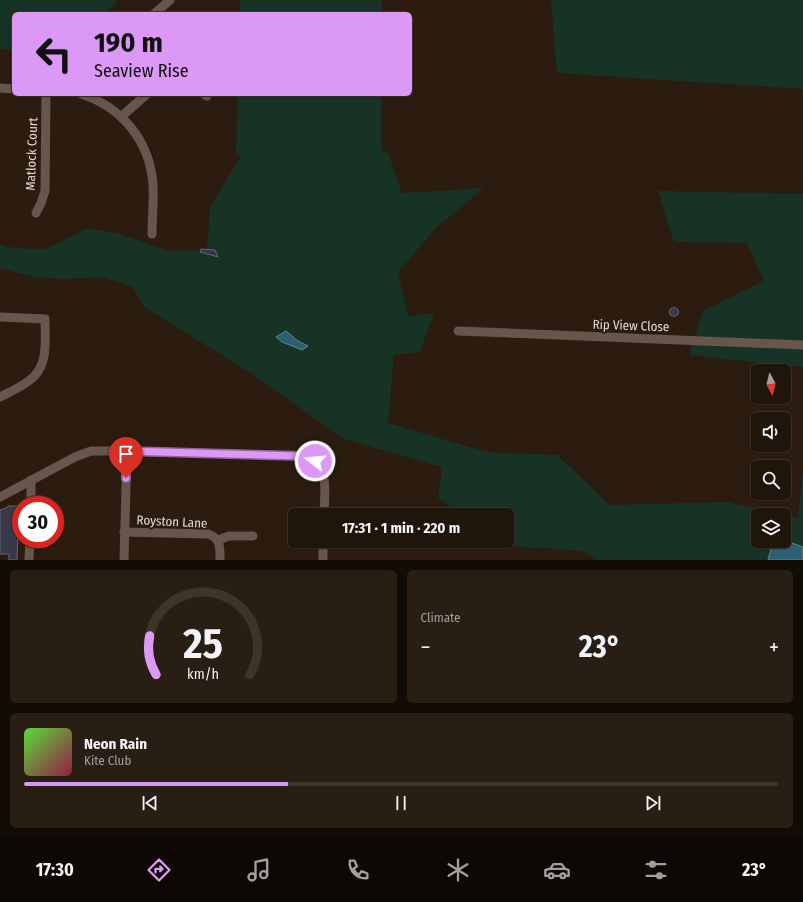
<!DOCTYPE html>
<html lang="en">
<head>
<meta charset="utf-8">
<style>
	body { margin:0; font-family:"Fira Sans Condensed",sans-serif; background:#281e14; color:#f1f3f6; height:100vh; display:flex; flex-direction:column; font-size:15px; white-space:nowrap }
	* { box-sizing:border-box; margin:0 }
	p { font-size:13px; color:#a29f9d }
	.icon { flex:none; width:22px; height:22px; fill:none; stroke:currentColor; stroke-width:2; stroke-linecap:round; stroke-linejoin:round }
	.map { position:relative; height:560px; overflow:hidden }
	.details { display:flex; flex-direction:column; gap:10px; padding:10px; background:#120c06; flex:1 }
	.details>* { flex:none }
	.top-card { position:absolute; left:12px; top:12px; width:400px; height:84px; border-radius:6px; box-shadow:0 1px 3px #0004,0 0 0 1px #3d342c; background:#db99f5; color:#111; overflow:hidden }
	.needle { width:26px; rotate:173deg }
	.fabs { position:absolute; left:751px; top:364px; display:grid; gap:8px }
	.fabs a { display:grid; place-items:center; width:40px; height:40px; border-radius:6px; background:#20150b; box-shadow:0 1px 3px #0004,0 0 0 1px #3d342c; font-size:20px }
	.speed { position:absolute; left:12px; top:496px; display:flex; gap:8px; font-size:20px; font-weight:700; text-align:center }
	.speed>* { display:grid; place-content:center; width:52px; height:52px; border-radius:50%; background:#20150b; box-shadow:0 1px 3px #0004,0 0 0 1px #3d342c; line-height:1 }
	.speed .limit { border:6px solid #d22; background:#fff; color:#111 }
	.pin { position:absolute; display:grid; place-items:center; width:34px; height:34px; color:#fff; margin:-41px -17px; border-radius:50% 50% 50% 0; rotate:-45deg; box-shadow:0 0 4px #0007 }
	.pin .icon { rotate:45deg }
	.me { position:absolute; width:44px; margin:-22px; rotate:286deg; stroke-linejoin:round; filter:drop-shadow(0 0 3px #0008) }
	.turn { display:flex; align-items:center; gap:14px; height:84px; padding:0 16px; font-size:18px }
	.turn .icon { width:52px; height:52px; stroke-width:2.5 }
	.turn b { display:block; font-size:28px; line-height:34px }
	.big { font-size:30px; font-weight:700; line-height:1.1 }
	.details .widget { flex:1; display:flex; flex-direction:column; justify-content:center; gap:6px; min-width:0; padding:0 14px; border-radius:6px; background:#281e14 }
	.details .dial { align-items:center; gap:0 }
	.dial svg { height:104px; overflow:visible; fill:none; stroke:#3d342c; stroke-width:7; stroke-linecap:round; text-anchor:middle }
	.dial text { fill:#f1f3f6; stroke:none }
	.song { display:flex; align-items:center; gap:12px }
	.cover { width:48px; height:48px; border-radius:6px; background:linear-gradient(135deg,hsl(110 70% 55%),hsl(340 70% 35%)) }
	.played { height:4px; border-radius:2px; background:linear-gradient(90deg,#db99f5 35%,#3d342c 35%) }
	.keys { display:flex; justify-content:space-around; direction:ltr }
	.heat { display:flex; justify-content:space-between; align-items:center; font-size:22px; direction:ltr }
	.details .tiles { flex:1; display:grid; gap:10px; grid-template-columns:1fr 1fr }
	.widget:last-child { grid-column:span 2 }
	.trip { position:absolute; left:288px; top:508px; width:226px; height:40px; border-radius:6px; background:#20150b; box-shadow:0 1px 3px #0004,0 0 0 1px #3d342c; font-weight:700; line-height:40px; text-align:center }
	.tabs { display:flex; height:64px; justify-content:space-around; align-items:center; background:#0d0804; color:#a29f9d }
	.tabs .icon { width:28px; height:28px }
	.tabs .current { color:#db99f5 }
	.tabs b { font-size:18px; color:#f1f3f6 }
	.map>svg:first-child { display:block }
</style>
</head>
<body>
<div class="map">
<svg width="803" height="560" viewBox="0 0 803 560">
	<rect width="100%" height="100%" fill="#2b1c0f"/>
	<!-- green -->
	<g fill="#173326">
		<polygon points="0,0 118,0 105,14 14,14 14,50 0,49"/>
		<rect x="240" y="0" width="142" height="14"/>
		<polygon points="551,0 803,0 803,89 557,73"/>
		<polygon points="238,94 381,94 381,151 388,153 402,193 484,188 437,227 398,272 408,316 434,313 420,352 394,355 388,423 487,452 557,455 610,505 727,502 782,515 758,515 758,541 784,541 784,515 798,518 803,471 803,560 596,560 583,551 510,546 502,541 507,541 507,515 463,515 438,498 442,467 344,439 249,372 143,306 133,287 103,277 66,279 34,277 0,268 0,243 7,247 44,250 88,228 117,233 170,251 207,250 210,207 241,156 236,155"/>
		<polygon points="658,191 803,194 803,367 689,355 703,311 764,281 747,243 674,242"/>
	</g>
	<!-- water -->
	<g fill="#2a6172" stroke="#61848e">
		<polygon points="286,331 298,341 308,346 302,350 282,342 276,337"/>
		<polygon points="784,540 803,547 803,560 768,560 772,545 776,541"/>
	</g>
	<!-- building -->
	<g fill="#38384a" stroke="#656579">
		<polygon points="201,249 215,250 218,257 200,252"/>
		<circle cx="674" cy="312" r="4.5"/>
		<polygon points="8,506 19,506 17,560 9,560 9,554 0,554 0,510 8,507"/>
	</g>
	<g fill="none" stroke-linecap="round" stroke-linejoin="round">
		<!-- minor -->
		<g stroke="#68564c" stroke-width="9">
			<polyline points="154,14 170,0"/>
			<polyline points="0,88 14,89"/>
			<path d="M81,94C122,107 150,141 153,185C154,201 152,218 152,234"/>
			<polyline points="204,94 207,96"/>
			<polyline points="122,116 147,94"/>
			<polyline points="36,213 41,203 45,191 46,94"/>
			<path d="M0,317L45,319C45,340 49,366 30,380C21,387 10,392 0,397"/>
			<polyline points="458,331 803,345"/>
			<path d="M0,497L75,457L91,451H127L302,456C332,464 324,491 324,515"/>
			<polyline points="31,505 31,480"/>
			<path d="M124,532L208,534C221,538 220,548 220,560"/>
			<polyline points="218,540 229,536 253,536"/>
			<polyline points="29,560 30,539"/>
			<polyline points="124,560 127,451"/>
			<polyline points="323,560 323,541"/>
		</g>
	</g>
	<g fill="none" stroke-linecap="round" stroke-linejoin="round">
		<defs>
			<polyline id="route" points="126,478 126,451 302,456 315,461"/>
		</defs>
		<!-- route casing -->
		<use href="#route" stroke="#8e639f" stroke-width="10"/>
		<!-- route -->
		<use href="#route" stroke="#db99f5" stroke-width="7"/>
	</g>
	<g text-anchor="middle" stroke-width="4" stroke-linejoin="round" paint-order="stroke">
		<!-- street labels -->
		<g font-size="13" fill="#e2d7cf" stroke="#2b1c0f">
			<text transform="translate(31 154) rotate(-88)" y="5">Matlock Court</text>
			<text transform="translate(631 325) rotate(2)" y="5">Rip View Close</text>
			<text transform="translate(172 521) rotate(3)" y="5">Royston Lane</text>
		</g>
	</g>
</svg>
<div class="fabs">
<a><svg class="needle" viewBox="-14 -14 28 28"><path d="M0-13l5 13h-10z" fill="#e53935"/><path d="M0 13l5-13h-10z" fill="#a29f9d"/></svg></a>
<a><svg class="icon" aria-label="sound" viewBox="0 0 24 24"><path d="M4 9h4l5-4v14l-5-4H4zM17 9q2 3 0 6"/></svg></a>
<a><svg class="icon" aria-label="search" viewBox="0 0 24 24"><circle cx="10" cy="10" r="6"/><path d="M15 15l6 6"/></svg></a>
<a><svg class="icon" aria-label="layers" viewBox="0 0 24 24"><path d="M12 4l9 5-9 5-9-5zM3 14l9 5 9-5"/></svg></a>
</div>
<div class="speed"><div class="limit">30</div></div>
<div class="pin" style="left:126px;top:478px;background:#d93025"><svg class="icon" aria-label="arrive" viewBox="0 0 24 24"><path d="M6 21V4h12l-3 4 3 4H6"/></svg></div>
<svg class="me" style="left:315px;top:461px" viewBox="-20 -20 40 40"><circle r="17" fill="#db99f5" stroke="#fff" stroke-width="3"/><path d="M0-11L8 9 0 5-8 9z" fill="#fff"/></svg>
<div class="trip">17:31 · 1 min · 220 m</div>
<div class="top-card">
<div class="turn"><svg class="icon" aria-label="left" viewBox="0 0 24 24"><path d="M17 20v-9H6M10 6l-5 5 5 5"/></svg><div><b>190 m</b>Seaview Rise</div></div>
</div>
</div>
<section class="details">
<div class="tiles">
<div class="widget dial"><svg viewBox="0 0 100 80">
<path d="M14 69A42 42 0 1 1 86 69"/>
<path d="M14 69A42 42 0 0 1 9 39" stroke="#db99f5"/>
<text x="50" y="56" font-size="32" font-weight="700">25</text>
<text x="50" y="72" font-size="11">km/h</text>
</svg></div>
<div class="widget"><p>Climate</p>
<div class="heat"><a>−</a><b class="big">23°</b><a>+</a></div>
</div>
<div class="widget">
<div class="song"><i class="cover"></i><div><b>Neon Rain</b><p>Kite Club</p></div></div>
<div class="played"></div>
<div class="keys"><svg class="icon" aria-label="previous" viewBox="0 0 24 24"><path d="M18 5L8 12l10 7zM5 5v14"/></svg><svg class="icon" aria-label="pause" viewBox="0 0 24 24"><path d="M8 5v14M16 5v14"/></svg><svg class="icon" aria-label="next" viewBox="0 0 24 24"><path d="M6 5l10 7-10 7zM19 5v14"/></svg></div>
</div>
</div>
</section>
<nav class="tabs">
<b>17:30</b>
<svg class="icon current" aria-label="directions" viewBox="0 0 24 24"><path d="M12 3l9 9-9 9-9-9zM9 14v-3h6M13 9l2 2-2 2"/></svg>
<svg class="icon" aria-label="music" viewBox="0 0 24 24"><path d="M9 18V5l10-2v13"/><circle cx="6" cy="18" r="3"/><circle cx="16" cy="16" r="3"/></svg>
<svg class="icon" aria-label="phone" viewBox="0 0 24 24"><path d="M5 4h4l2 5-3 2q2 4 5 5l2-3 5 2v4C11 20 4 13 5 4z"/></svg>
<svg class="icon" aria-label="climate" viewBox="0 0 24 24"><path d="M12 3v18M4 7l16 10M4 17L20 7"/></svg>
<svg class="icon" aria-label="car" viewBox="0 0 24 24"><path d="M5 17H2v-5l4-1 3-4h7l3 4 3 1v5h-3M9 17h6M6 11h13"/><circle cx="7" cy="17" r="2"/><circle cx="17" cy="17" r="2"/></svg>
<svg class="icon" aria-label="filters" viewBox="0 0 24 24"><path d="M4 7h16M4 17h16"/><circle cx="9" cy="7" r="2"/><circle cx="15" cy="17" r="2"/></svg>
<b>23°</b>
</nav>
</body>
</html>
